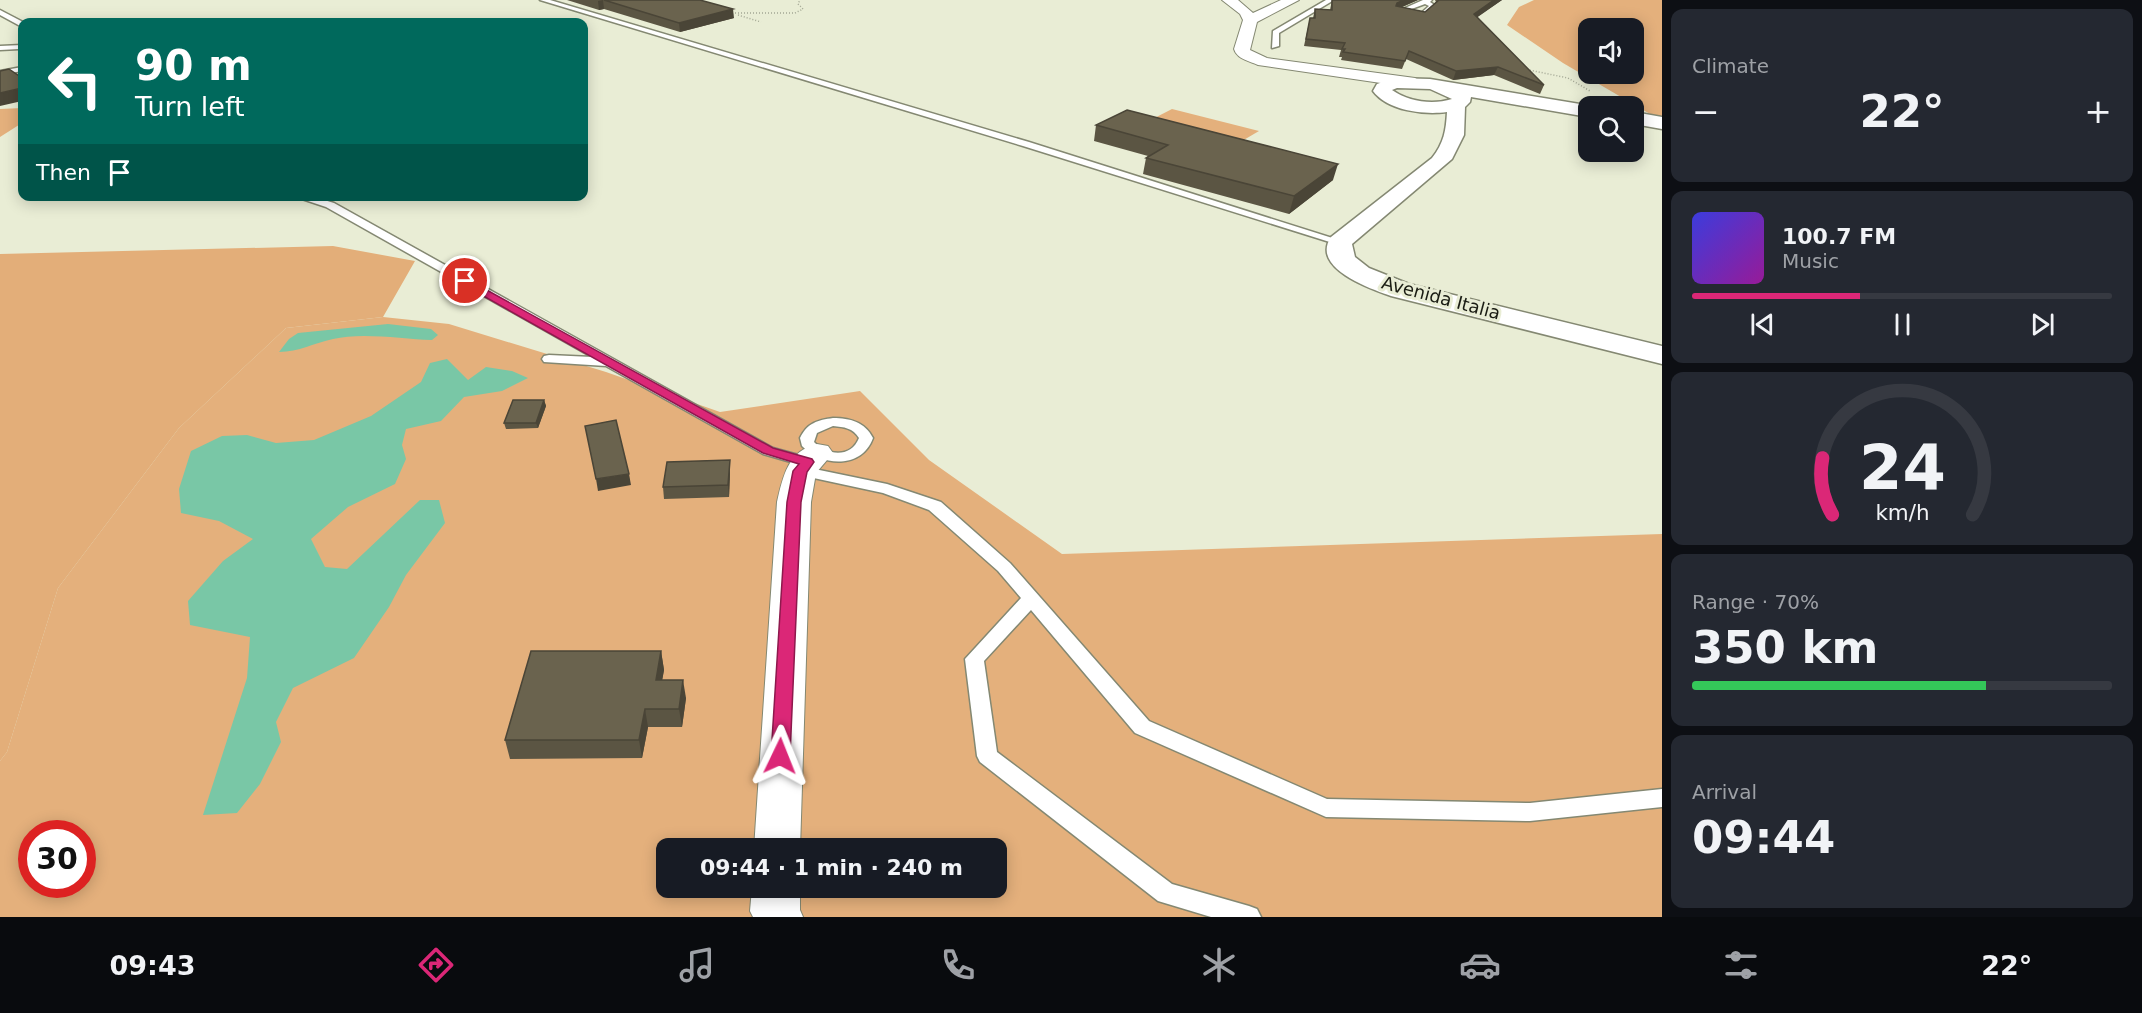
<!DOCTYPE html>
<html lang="en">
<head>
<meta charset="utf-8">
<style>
	body { margin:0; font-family:"DejaVu Sans",sans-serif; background:#242831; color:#f1f3f6; height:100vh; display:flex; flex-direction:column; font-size:22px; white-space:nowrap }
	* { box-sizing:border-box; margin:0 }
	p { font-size:20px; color:#9ea1a6 }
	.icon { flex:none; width:33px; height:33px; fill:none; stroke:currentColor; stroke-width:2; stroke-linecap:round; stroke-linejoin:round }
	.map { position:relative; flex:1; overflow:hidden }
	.panel { display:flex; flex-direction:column; gap:9px; padding:9px; background:#0d0f14; width:480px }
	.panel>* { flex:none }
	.hud { position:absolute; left:18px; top:18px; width:570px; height:183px; border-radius:12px; box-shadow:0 3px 15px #0003; background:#00695c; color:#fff; overflow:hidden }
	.fabs { position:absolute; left:1578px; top:18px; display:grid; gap:12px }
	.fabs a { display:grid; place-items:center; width:66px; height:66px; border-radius:12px; background:#171b24; box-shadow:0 3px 15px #0003; font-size:30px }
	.speed { position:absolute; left:18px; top:820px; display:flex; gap:12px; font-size:30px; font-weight:700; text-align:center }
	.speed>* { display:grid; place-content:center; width:78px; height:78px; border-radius:50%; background:#171b24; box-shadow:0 3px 15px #0003; line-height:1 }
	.speed .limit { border:9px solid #d22; background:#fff; color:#111 }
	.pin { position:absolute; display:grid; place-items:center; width:51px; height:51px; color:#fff; margin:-26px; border:3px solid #fff; border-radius:50%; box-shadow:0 2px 6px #0007 }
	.me { position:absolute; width:66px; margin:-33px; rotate:2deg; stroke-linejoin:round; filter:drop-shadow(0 0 4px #0008) }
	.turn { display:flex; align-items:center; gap:21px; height:126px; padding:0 18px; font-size:27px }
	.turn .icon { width:78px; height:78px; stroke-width:2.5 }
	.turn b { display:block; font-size:42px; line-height:51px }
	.then { display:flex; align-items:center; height:57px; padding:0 18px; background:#0003; gap:12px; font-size:22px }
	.big { font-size:45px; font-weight:700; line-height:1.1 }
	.panel .widget { flex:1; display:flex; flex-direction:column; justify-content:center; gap:9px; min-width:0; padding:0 21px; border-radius:12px; background:#242831 }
	.panel .dial { align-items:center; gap:0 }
	.dial svg { height:156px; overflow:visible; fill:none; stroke:#363941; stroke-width:7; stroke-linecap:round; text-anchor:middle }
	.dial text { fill:#f1f3f6; stroke:none }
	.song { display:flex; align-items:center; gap:18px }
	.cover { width:72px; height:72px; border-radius:9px; background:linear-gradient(135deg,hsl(240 70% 55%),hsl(300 70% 35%)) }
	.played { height:6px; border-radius:3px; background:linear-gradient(90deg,#db2777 40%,#363941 40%) }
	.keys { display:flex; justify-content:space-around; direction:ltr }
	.heat { display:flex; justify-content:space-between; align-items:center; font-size:33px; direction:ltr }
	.charge { height:9px; border-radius:4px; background:linear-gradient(90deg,#34c759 70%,#363941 0) }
	.trip { position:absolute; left:656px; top:838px; width:351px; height:60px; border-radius:12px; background:#171b24; box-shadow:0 3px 15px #0003; font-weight:700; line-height:60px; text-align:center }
	.menu { display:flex; height:96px; justify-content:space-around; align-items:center; background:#090b0e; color:#9ea1a6 }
	.menu .icon { width:42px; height:42px }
	.menu .active { color:#db2777 }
	.menu b { font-size:27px; color:#f1f3f6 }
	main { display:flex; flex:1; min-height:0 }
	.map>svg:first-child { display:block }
</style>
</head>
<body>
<main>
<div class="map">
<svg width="1662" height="917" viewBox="0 0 1662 917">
	<rect width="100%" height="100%" fill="#e9edd5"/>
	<!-- green -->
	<g fill="#e4b07c" fill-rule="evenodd">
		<path d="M1534,0H1662V121L1563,63L1507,25L1519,7ZM1588,28H1634V74H1588Z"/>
		<polygon points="22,108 22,123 0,137 0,109"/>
		<polygon points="1172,109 1259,131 1225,151 1137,127"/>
		<path d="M383,317L449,324L606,372L720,412L860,391L929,460L1062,554L1662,534V917H0V761L7,752L58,588L179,428L286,328ZM32,834H82V885H32ZM666,849H996V888H666Z"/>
	</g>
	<!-- forest -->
	<polygon fill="#e3ae79" points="333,246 415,261 383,317 286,328 179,428 58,588 7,752 0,761 0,254"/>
	<!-- water -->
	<g fill="#79c7a6">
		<path d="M388,324L431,329L438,335L432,340C403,339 361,332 333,339C314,343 299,352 279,352L289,339L298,333Z"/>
		<polygon points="447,359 468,380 486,367 512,371 528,378 502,391 464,397 441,421 406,429 402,445 406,459 395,484 348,507 311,539 325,567 347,569 420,500 439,500 445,523 406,575 389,607 354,658 293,688 276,722 281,742 260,784 237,813 203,815 247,678 250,637 190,625 188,601 223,561 253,539 219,521 181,513 179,489 191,451 222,436 247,435 276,443 314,440 371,416 421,382 430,363"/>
	</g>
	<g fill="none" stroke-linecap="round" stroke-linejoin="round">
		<defs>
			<g id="lane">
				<polygon points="540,0 550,0 1029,142 1345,242 1344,244 1336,244 1023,146"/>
				<polygon points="1326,0 1334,0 1279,33 1279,46 1272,48 1273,31"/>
				<path d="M1423,0H1432L1430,2L1436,6L1423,17L1396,12ZM1425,4L1429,6L1420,14L1406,11Z"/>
				<polygon points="0,10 23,22 22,27 0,15"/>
				<polygon points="22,45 19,49 0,50 0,46"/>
				<polygon points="22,67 22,71 0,75 0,71"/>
				<polygon points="293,196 311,196 334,203 773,448 813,459 816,462 808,467 763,454 606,366 544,362 542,359 544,356 549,355 592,357 326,207"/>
				<path d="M833,418C850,418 865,422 873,438C862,469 822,467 802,446L800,438C807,423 818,420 833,418ZM833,426C844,427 853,428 859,438C851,458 828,456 814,442L817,433Z"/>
				<polygon points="800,466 887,484 941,502 1010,563 1149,721 1327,799 1530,803 1662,789 1662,807 1530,821 1326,817 1135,733 1031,610 984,661 997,752 1172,884 1249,906 1257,909 1261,917 1211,917 1158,901 980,762 977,756 965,659 1021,598 998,571 929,510 883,493 795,474 792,471 795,468"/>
			</g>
			<g id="street">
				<path d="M1222,0H1238L1253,13L1281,0H1299L1257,22L1250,50L1267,58L1415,78L1423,83L1415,88L1258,65C1249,61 1237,59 1234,49L1243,20L1240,14Z"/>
				<path d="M817,444L828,446L833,453L816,473L811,502L800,849H754L777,502C783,476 788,451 817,444Z"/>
				<polygon points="752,888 800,888 800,910 803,917 753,917 750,911"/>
			</g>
			<g id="secondary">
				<path d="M1394,78L1430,79L1592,106H1588V117L1471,97L1470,102L1465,107L1464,135L1452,159L1352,244L1355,257L1369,268L1409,284L1662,346V364L1391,296C1371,289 1310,268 1331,237L1432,158C1444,143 1446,130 1447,112C1424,115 1388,111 1373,91L1377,84ZM1397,88L1430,89L1452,99C1433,105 1409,102 1392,90Z"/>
				<polygon points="1634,112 1662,117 1662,129 1634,124"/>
			</g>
		</defs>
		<!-- lane casing -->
		<use href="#lane" stroke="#848872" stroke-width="3"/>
		<!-- street casing -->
		<use href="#street" stroke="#848872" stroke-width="2"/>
		<!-- secondary casing -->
		<use href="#secondary" stroke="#848872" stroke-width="3"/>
		<!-- path-far1 -->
		<g stroke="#a3a794" stroke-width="1.5" stroke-dasharray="1 2" stroke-linecap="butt">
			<polyline points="735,13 795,13 803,9 798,4 800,0"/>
			<polyline points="738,15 761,22"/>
			<polyline points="1524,69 1568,78 1590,91"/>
			<polyline points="1602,98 1611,103"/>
		</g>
		<!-- path -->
		<polyline stroke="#a3a794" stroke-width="2" stroke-dasharray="1 3" stroke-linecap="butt" points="1608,101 1617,106"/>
		<!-- lane -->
		<use href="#lane" fill="#fff" fill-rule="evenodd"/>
		<!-- street -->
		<use href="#street" fill="#fff" fill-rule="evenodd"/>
		<!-- secondary -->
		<use href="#secondary" fill="#fff" fill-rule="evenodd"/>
	</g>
	<!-- wall -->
	<g fill="#5b5543">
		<polygon points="567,0 700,0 734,18 680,32 604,9 599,10"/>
		<polygon points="1332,0 1418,0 1402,7 1425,12 1436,2 1435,0 1502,0 1477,17 1544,85 1540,94 1494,75 1453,80 1406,59 1402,69 1341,60 1342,57 1339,57 1341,50 1304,46 1310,18 1313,18 1315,9 1330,10"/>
		<polygon points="1096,125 1333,180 1289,214 1143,174 1146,158 1148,156 1094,141"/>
		<polygon points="544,400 546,406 538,428 506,429 504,423"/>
		<polygon points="730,472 729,497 664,499 663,487"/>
		<polygon points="661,651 664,670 662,680 686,698 682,727 648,727 642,758 510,759 505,740"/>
	</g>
	<!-- shaded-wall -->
	<g fill="#4a4537">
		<polygon points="603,0 604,9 599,10 598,1"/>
		<polygon points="1404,0 1418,0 1395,10 1397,3"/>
		<polygon points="1494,0 1502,0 1472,21 1474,14"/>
		<polygon points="733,9 734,18 680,32 679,23"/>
		<polygon points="1498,67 1494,75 1453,80 1456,71"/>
		<polygon points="22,88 22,101 0,106 0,93"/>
		<polygon points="1338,164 1333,180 1289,214 1294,196"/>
		<polygon points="544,400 546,406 538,428 536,423"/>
		<polygon points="730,460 730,472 729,497 728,485"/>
		<polygon points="629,474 631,485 598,491 596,479"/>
		<polygon points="661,651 664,670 659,698 656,680"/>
		<polygon points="683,680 686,698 682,727 679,709"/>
		<polygon points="645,709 648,727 642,758 639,740"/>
	</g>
	<!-- building -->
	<g fill="#6a634e" stroke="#4a4537" stroke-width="1.5">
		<polygon points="604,0 700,0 733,9 679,23"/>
		<polygon points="1332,0 1404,0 1397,3 1396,6 1425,12 1439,0 1494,0 1474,14 1544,85 1498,67 1456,71 1409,51 1405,61 1343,52 1345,49 1342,49 1345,43 1306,39 1310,18 1315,18 1315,9 1332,10"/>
		<polygon points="9,69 22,78 22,88 0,93 0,71"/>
		<polygon points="1127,110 1338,164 1294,196 1146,158 1168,145 1096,125"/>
		<polygon points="513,400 544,400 536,423 504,423"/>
		<polygon points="616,420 629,474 596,479 585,426"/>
		<polygon points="730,460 728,485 663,487 667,462"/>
		<polygon points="531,651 661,651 656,680 683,680 679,709 645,709 639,740 505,740"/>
	</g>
	<!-- route -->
	<polygon fill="#db2777" stroke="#8e194d" stroke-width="1.5" points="465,278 773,448 812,459 814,462 807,472 801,502 790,756 787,762 780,764 774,762 771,756 787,502 793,471 799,464 763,453 462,284 460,281"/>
	<g text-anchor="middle" stroke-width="6" stroke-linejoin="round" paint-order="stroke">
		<!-- far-street labels -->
		<g font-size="18" fill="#1a1c13" stroke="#e9edd5">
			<text transform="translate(1441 298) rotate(15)" y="6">Avenida Italia</text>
		</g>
	</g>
</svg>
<div class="fabs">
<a><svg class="icon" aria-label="sound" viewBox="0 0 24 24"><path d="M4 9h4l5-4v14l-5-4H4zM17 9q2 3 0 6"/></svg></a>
<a><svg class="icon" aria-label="search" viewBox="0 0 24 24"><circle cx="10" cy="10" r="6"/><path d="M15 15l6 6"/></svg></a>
</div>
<div class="speed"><div class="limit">30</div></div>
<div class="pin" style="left:465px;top:281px;background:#d93025"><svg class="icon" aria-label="arrive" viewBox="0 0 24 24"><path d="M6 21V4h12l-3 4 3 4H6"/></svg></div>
<svg class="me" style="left:780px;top:756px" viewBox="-20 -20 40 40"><path d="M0-17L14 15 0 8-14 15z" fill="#db2777" stroke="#fff" stroke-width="4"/></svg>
<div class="trip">09:44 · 1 min · 240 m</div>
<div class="hud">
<div class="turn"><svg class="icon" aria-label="left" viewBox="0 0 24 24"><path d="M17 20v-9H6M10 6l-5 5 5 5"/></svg><div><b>90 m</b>Turn left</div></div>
<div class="then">Then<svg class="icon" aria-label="arrive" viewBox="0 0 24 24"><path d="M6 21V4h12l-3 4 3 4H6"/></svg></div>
</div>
</div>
<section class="panel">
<div class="widget"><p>Climate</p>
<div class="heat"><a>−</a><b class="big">22°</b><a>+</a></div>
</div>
<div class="widget">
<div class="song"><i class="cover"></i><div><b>100.7 FM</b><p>Music</p></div></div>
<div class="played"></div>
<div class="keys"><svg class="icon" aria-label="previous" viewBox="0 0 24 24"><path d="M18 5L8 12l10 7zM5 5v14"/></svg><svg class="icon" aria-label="pause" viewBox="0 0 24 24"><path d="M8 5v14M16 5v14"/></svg><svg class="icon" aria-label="next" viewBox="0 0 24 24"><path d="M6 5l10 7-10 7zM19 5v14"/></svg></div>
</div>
<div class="widget dial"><svg viewBox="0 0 100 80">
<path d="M14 69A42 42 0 1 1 86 69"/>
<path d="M14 69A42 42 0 0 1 9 40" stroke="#db2777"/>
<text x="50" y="56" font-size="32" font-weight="700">24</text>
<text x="50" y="72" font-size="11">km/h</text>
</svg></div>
<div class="widget"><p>Range · 70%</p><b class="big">350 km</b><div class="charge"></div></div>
<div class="widget"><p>Arrival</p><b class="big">09:44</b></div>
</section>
</main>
<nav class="menu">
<b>09:43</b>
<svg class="icon active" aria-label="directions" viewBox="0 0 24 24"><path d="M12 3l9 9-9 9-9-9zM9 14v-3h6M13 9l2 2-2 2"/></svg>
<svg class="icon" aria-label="music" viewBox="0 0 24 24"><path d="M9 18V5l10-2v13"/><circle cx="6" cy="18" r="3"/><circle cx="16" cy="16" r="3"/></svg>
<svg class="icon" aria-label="phone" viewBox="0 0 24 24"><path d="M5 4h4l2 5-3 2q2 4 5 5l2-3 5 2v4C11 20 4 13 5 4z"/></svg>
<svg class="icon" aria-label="climate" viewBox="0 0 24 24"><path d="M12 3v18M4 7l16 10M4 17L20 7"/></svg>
<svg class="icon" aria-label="car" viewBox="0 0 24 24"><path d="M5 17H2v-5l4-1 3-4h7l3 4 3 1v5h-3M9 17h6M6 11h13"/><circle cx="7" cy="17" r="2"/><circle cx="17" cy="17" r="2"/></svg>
<svg class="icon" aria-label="filters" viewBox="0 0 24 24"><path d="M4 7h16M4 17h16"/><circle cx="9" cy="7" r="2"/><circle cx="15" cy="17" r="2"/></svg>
<b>22°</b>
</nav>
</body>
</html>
